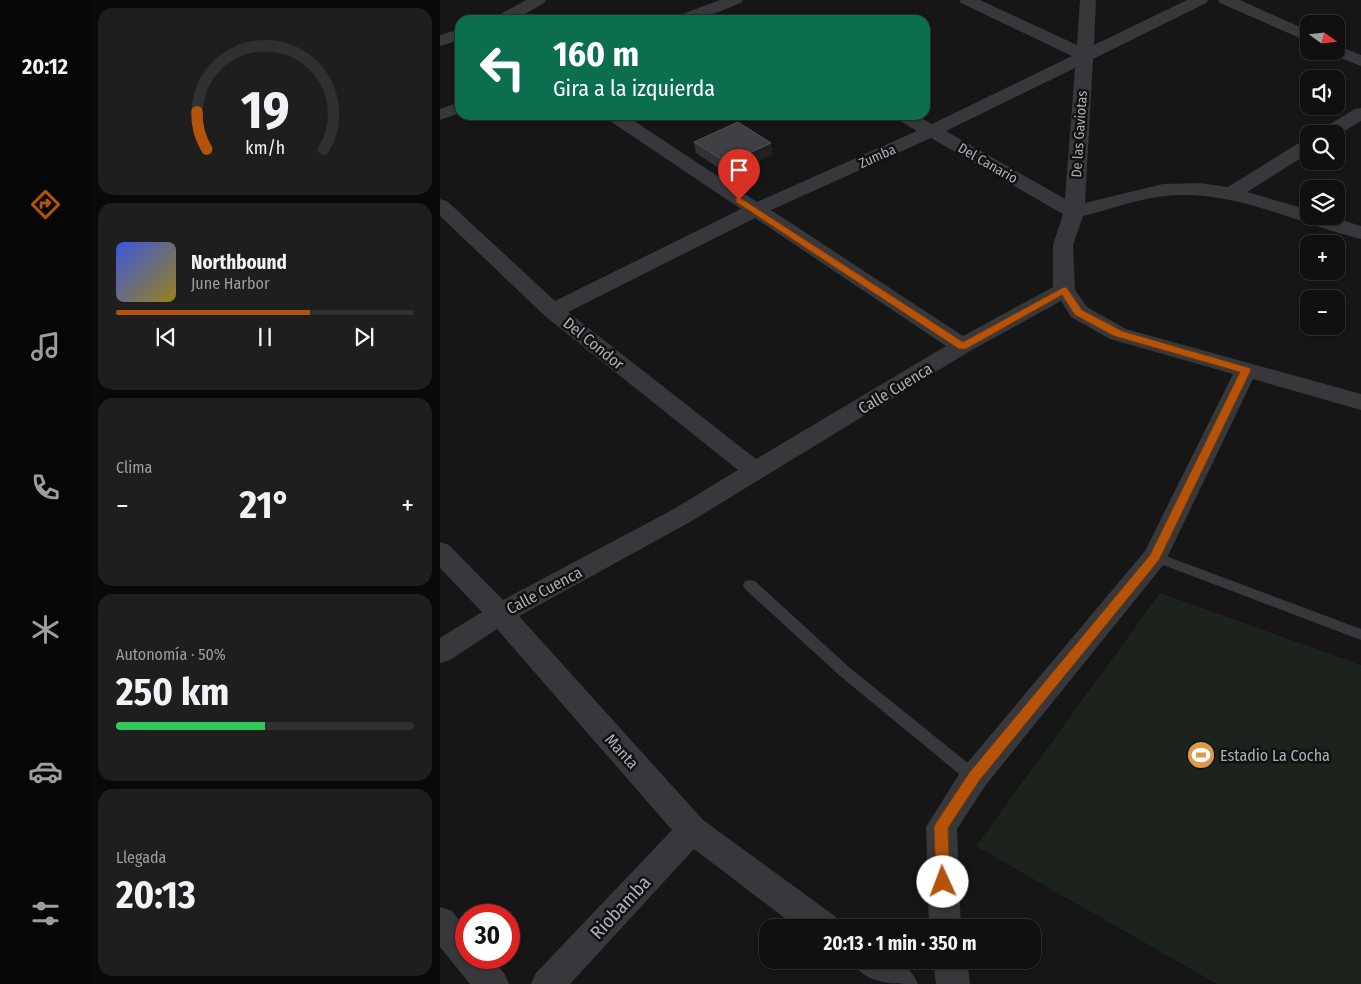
<!DOCTYPE html>
<html lang="es">
<head>
<meta charset="utf-8">
<style>
	body { margin:0; font-family:"Fira Sans Condensed",sans-serif; background:#1e1e1f; color:#f1f3f6; height:100vh; display:flex; flex-direction:column; font-size:19px; white-space:nowrap }
	* { box-sizing:border-box; margin:0 }
	p { font-size:16px; color:#9c9d9f }
	.icon { flex:none; width:28px; height:28px; fill:none; stroke:currentColor; stroke-width:2; stroke-linecap:round; stroke-linejoin:round }
	.map { position:relative; flex:1; overflow:hidden }
	.drawer { display:flex; flex-direction:column; gap:8px; padding:8px; background:#090909; width:350px }
	.drawer>* { flex:none }
	.guide { position:absolute; left:15px; top:15px; width:475px; height:105px; border-radius:15px; box-shadow:0 1px 4px #0004,0 0 0 1px #303031; background:#0b6e4f; color:#fff; overflow:hidden }
	.needle { width:32px; rotate:105deg }
	.tools { position:absolute; left:860px; top:15px; display:grid; gap:10px }
	.tools a { display:grid; place-items:center; width:45px; height:45px; border-radius:10px; background:#101011; box-shadow:0 1px 4px #0004,0 0 0 1px #303031; font-size:25px }
	.speed { position:absolute; left:15px; top:904px; display:flex; gap:10px; font-size:25px; font-weight:700; text-align:center }
	.speed>* { display:grid; place-content:center; width:65px; height:65px; border-radius:50%; background:#101011; box-shadow:0 1px 4px #0004,0 0 0 1px #303031; line-height:1 }
	.speed .limit { border:8px solid #d22; background:#fff; color:#111 }
	.pin { position:absolute; display:grid; place-items:center; width:42px; height:42px; color:#fff; margin:-51px -21px; border-radius:50% 50% 50% 0; rotate:-45deg; box-shadow:0 0 5px #0007 }
	.pin .icon { rotate:45deg }
	.me { position:absolute; width:55px; margin:-28px; rotate:358deg; stroke-linejoin:round; filter:drop-shadow(0 0 4px #0008) }
	.turn { display:flex; align-items:center; gap:18px; height:105px; padding:0 15px; font-size:22px }
	.turn .icon { width:65px; height:65px; stroke-width:2.5 }
	.turn b { display:block; font-size:35px; line-height:42px }
	.big { font-size:38px; font-weight:700; line-height:1.1 }
	.drawer .card { flex:1; display:flex; flex-direction:column; justify-content:center; gap:8px; min-width:0; padding:0 18px; border-radius:15px; background:#1e1e1f }
	.drawer .dial { align-items:center; gap:0 }
	.dial svg { height:130px; overflow:visible; fill:none; stroke:#303031; stroke-width:7; stroke-linecap:round; text-anchor:middle }
	.dial text { fill:#f1f3f6; stroke:none }
	.song { display:flex; align-items:center; gap:15px }
	.cover { width:60px; height:60px; border-radius:8px; background:linear-gradient(135deg,hsl(230 70% 55%),hsl(50 70% 35%)) }
	.played { height:5px; border-radius:2px; background:linear-gradient(90deg,#b45309 65%,#303031 65%) }
	.keys { display:flex; justify-content:space-around; direction:ltr }
	.heat { display:flex; justify-content:space-between; align-items:center; font-size:28px; direction:ltr }
	.charge { height:8px; border-radius:4px; background:linear-gradient(90deg,#34c759 50%,#303031 0) }
	.trip { position:absolute; left:319px; top:919px; width:282px; height:50px; border-radius:15px; background:#101011; box-shadow:0 1px 4px #0004,0 0 0 1px #303031; font-weight:700; line-height:50px; text-align:center }
	main { display:flex; flex:1; min-height:0 }
	.menu { display:flex; flex-direction:column; width:90px; justify-content:space-around; align-items:center; background:#060607; color:#9c9d9f }
	.menu .icon { width:35px; height:35px }
	.menu .active { color:#b45309 }
	.menu b { font-size:22px; color:#f1f3f6 }
	.map>svg:first-child { display:block }
</style>
</head>
<body>
<main>
<nav class="menu">
<b>20:12</b>
<svg class="icon active" aria-label="directions" viewBox="0 0 24 24"><path d="M12 3l9 9-9 9-9-9zM9 14v-3h6M13 9l2 2-2 2"/></svg>
<svg class="icon" aria-label="music" viewBox="0 0 24 24"><path d="M9 18V5l10-2v13"/><circle cx="6" cy="18" r="3"/><circle cx="16" cy="16" r="3"/></svg>
<svg class="icon" aria-label="phone" viewBox="0 0 24 24"><path d="M5 4h4l2 5-3 2q2 4 5 5l2-3 5 2v4C11 20 4 13 5 4z"/></svg>
<svg class="icon" aria-label="climate" viewBox="0 0 24 24"><path d="M12 3v18M4 7l16 10M4 17L20 7"/></svg>
<svg class="icon" aria-label="car" viewBox="0 0 24 24"><path d="M5 17H2v-5l4-1 3-4h7l3 4 3 1v5h-3M9 17h6M6 11h13"/><circle cx="7" cy="17" r="2"/><circle cx="17" cy="17" r="2"/></svg>
<svg class="icon" aria-label="filters" viewBox="0 0 24 24"><path d="M4 7h16M4 17h16"/><circle cx="9" cy="7" r="2"/><circle cx="15" cy="17" r="2"/></svg>
</nav>
<section class="drawer">
<div class="card dial"><svg viewBox="0 0 100 80">
<path d="M14 69A42 42 0 1 1 86 69"/>
<path d="M14 69A42 42 0 0 1 8 46" stroke="#b45309"/>
<text x="50" y="56" font-size="32" font-weight="700">19</text>
<text x="50" y="72" font-size="11">km/h</text>
</svg></div>
<div class="card">
<div class="song"><i class="cover"></i><div><b>Northbound</b><p>June Harbor</p></div></div>
<div class="played"></div>
<div class="keys"><svg class="icon" aria-label="previous" viewBox="0 0 24 24"><path d="M18 5L8 12l10 7zM5 5v14"/></svg><svg class="icon" aria-label="pause" viewBox="0 0 24 24"><path d="M8 5v14M16 5v14"/></svg><svg class="icon" aria-label="next" viewBox="0 0 24 24"><path d="M6 5l10 7-10 7zM19 5v14"/></svg></div>
</div>
<div class="card"><p>Clima</p>
<div class="heat"><a>−</a><b class="big">21°</b><a>+</a></div>
</div>
<div class="card"><p>Autonomía · 50%</p><b class="big">250 km</b><div class="charge"></div></div>
<div class="card"><p>Llegada</p><b class="big">20:13</b></div>
</section>
<div class="map">
<svg width="921" height="984" viewBox="0 0 921 984">
	<rect width="100%" height="100%" fill="#161617"/>
	<!-- green -->
	<polygon fill="#1c221c" points="720,593 921,665 921,984 777,984 536,846"/>
	<g fill="none" stroke-linecap="round" stroke-linejoin="round">
		<!-- lane -->
		<g fill="#37383c" fill-rule="evenodd">
			<polygon points="715,552 921,629 921,640 710,560 708,557 710,554"/>
			<polygon points="310,580 315,581 410,668 539,772 542,777 539,782 534,783 529,782 400,676 305,589 303,585 305,581"/>
		</g>
		<!-- street -->
		<g fill="#37383c" fill-rule="evenodd">
			<polygon points="86,0 106,0 104,3 75,20 55,20 57,16"/>
			<polygon points="280,0 303,0 301,3 258,20 235,20 237,16"/>
			<path d="M519,0H540L637,45L640,0H656L654,45L747,0H768L766,3L653,59L645,203L723,184L759,183L788,187L862,141L869,139V153L807,192L869,210V216H888L921,226V239C856,223 793,189 725,196C700,198 668,210 643,216L633,245L635,290L647,307L686,329L921,394V410L813,379L724,564L545,786L517,829L521,928H489L486,827L523,768L705,551L793,374L670,339L631,317L621,301L530,351L250,522L79,616L263,820L396,917L400,928H358L254,849L130,984H91L96,973L232,830L57,629L10,660L0,663V638L42,612L0,568V542L9,545L63,600L232,510L298,470L105,316L0,216V199L7,201L115,301L301,209L167,119L164,115H185L317,202L477,131L457,119L454,115H476L492,124L632,56L521,3ZM635,68L625,199L506,131ZM491,138L623,214L613,245V287L523,336L331,210ZM315,218L506,346L316,459L128,312Z"/>
			<polygon points="778,0 800,0 869,31 869,42 780,3"/>
			<polygon points="20,29 20,40 0,46 0,35"/>
			<polygon points="896,45 921,55 921,66 890,54 888,51 896,51"/>
			<polygon points="20,102 20,113 0,120 0,109"/>
			<polygon points="921,108 921,121 896,136 896,134 878,134 880,130 915,109"/>
			<polygon points="0,907 12,911 26,929 26,958 50,958 64,973 69,984 30,984 0,947"/>
			<path d="M411,960C439,960 465,954 478,984C449,984 425,984 411,960Z"/>
			<polygon points="493,960 527,960 530,984 496,984"/>
		</g>
	</g>
	<!-- wall -->
	<polygon fill="#323235" points="254,142 331,143 332,154 289,175 256,153"/>
	<!-- shaded-wall -->
	<polygon fill="#212123" points="331,143 332,154 289,175 288,163"/>
	<!-- building -->
	<polygon fill="#3f4043" stroke="#4f5155" points="298,122 331,143 288,163 254,142"/>
	<!-- route -->
	<polygon fill="#b45309" stroke="#753606" points="299,197 523,342 624,287 627,288 642,310 682,331 810,368 811,370 719,560 539,781 508,828 510,882 508,886 503,888 498,886 496,882 494,827 496,823 529,773 710,555 800,372 674,336 635,315 622,295 526,349 519,349 296,202 296,198"/>
	<!-- icons -->
	<defs>
		<symbol id="stadium-disc" viewBox="-11 -11 22 22"><circle r="9.5" fill="#dd9848" stroke="#111112"/><path d="M0-5a6.5 5 0 1 0 0 10a6.5 5 0 1 0 0-10ZM-3.5-1.8h7v3.6h-7Z" fill="#fff"/></symbol>
	</defs>
	<g fill-rule="evenodd">
		<use href="#stadium-disc" x="745" y="739" width="32" height="32"/>
	</g>
	<g text-anchor="middle" stroke-width="5" stroke-linejoin="round" paint-order="stroke">
		<!-- far-street labels -->
		<g font-size="14" fill="#a9afb6" stroke="#111112">
			<text transform="translate(639 134) rotate(-86)" y="5">De las Gaviotas</text>
			<text transform="translate(437 156) rotate(-24)" y="5">Zumba</text>
			<text transform="translate(548 163) rotate(30)" y="5">Del Canario</text>
		</g>
		<!-- street labels -->
		<g font-size="16" fill="#a9afb6" stroke="#111112">
			<text transform="translate(154 343) rotate(39)" y="6">Del Condor</text>
			<text transform="translate(455 388) rotate(-31)" y="6">Calle Cuenca</text>
			<text transform="translate(104 590) rotate(-28)" y="6">Calle Cuenca</text>
			<text transform="translate(182 751) rotate(48)" y="6">Manta</text>
		</g>
		<!-- poi labels -->
		<g font-size="16" fill="#a9afb6" stroke="#111112" text-anchor="start">
			<text x="780" y="761">Estadio La Cocha</text>
		</g>
		<!-- near-street labels -->
		<g font-size="19" fill="#a9afb6" stroke="#111112">
			<text transform="translate(180 907) rotate(-47)" y="7">Riobamba</text>
		</g>
	</g>
</svg>
<div class="tools">
<a><svg class="needle" viewBox="-14 -14 28 28"><path d="M0-13l5 13h-10z" fill="#e53935"/><path d="M0 13l5-13h-10z" fill="#9c9d9f"/></svg></a>
<a><svg class="icon" aria-label="sound" viewBox="0 0 24 24"><path d="M4 9h4l5-4v14l-5-4H4zM17 9q2 3 0 6"/></svg></a>
<a><svg class="icon" aria-label="search" viewBox="0 0 24 24"><circle cx="10" cy="10" r="6"/><path d="M15 15l6 6"/></svg></a>
<a><svg class="icon" aria-label="layers" viewBox="0 0 24 24"><path d="M12 4l9 5-9 5-9-5zM3 14l9 5 9-5"/></svg></a>
<a>+</a>
<a>−</a>
</div>
<div class="speed"><div class="limit">30</div></div>
<div class="pin" style="left:299px;top:200px;background:#d93025"><svg class="icon" aria-label="arrive" viewBox="0 0 24 24"><path d="M6 21V4h12l-3 4 3 4H6"/></svg></div>
<svg class="me" style="left:503px;top:882px" viewBox="-20 -20 40 40"><circle r="19" fill="#fff"/><path d="M0-13L10 11 0 6-10 11z" fill="#b45309"/></svg>
<div class="trip">20:13 · 1 min · 350 m</div>
<div class="guide">
<div class="turn"><svg class="icon" aria-label="left" viewBox="0 0 24 24"><path d="M17 20v-9H6M10 6l-5 5 5 5"/></svg><div><b>160 m</b>Gira a la izquierda</div></div>
</div>
</div>
</main>
</body>
</html>
